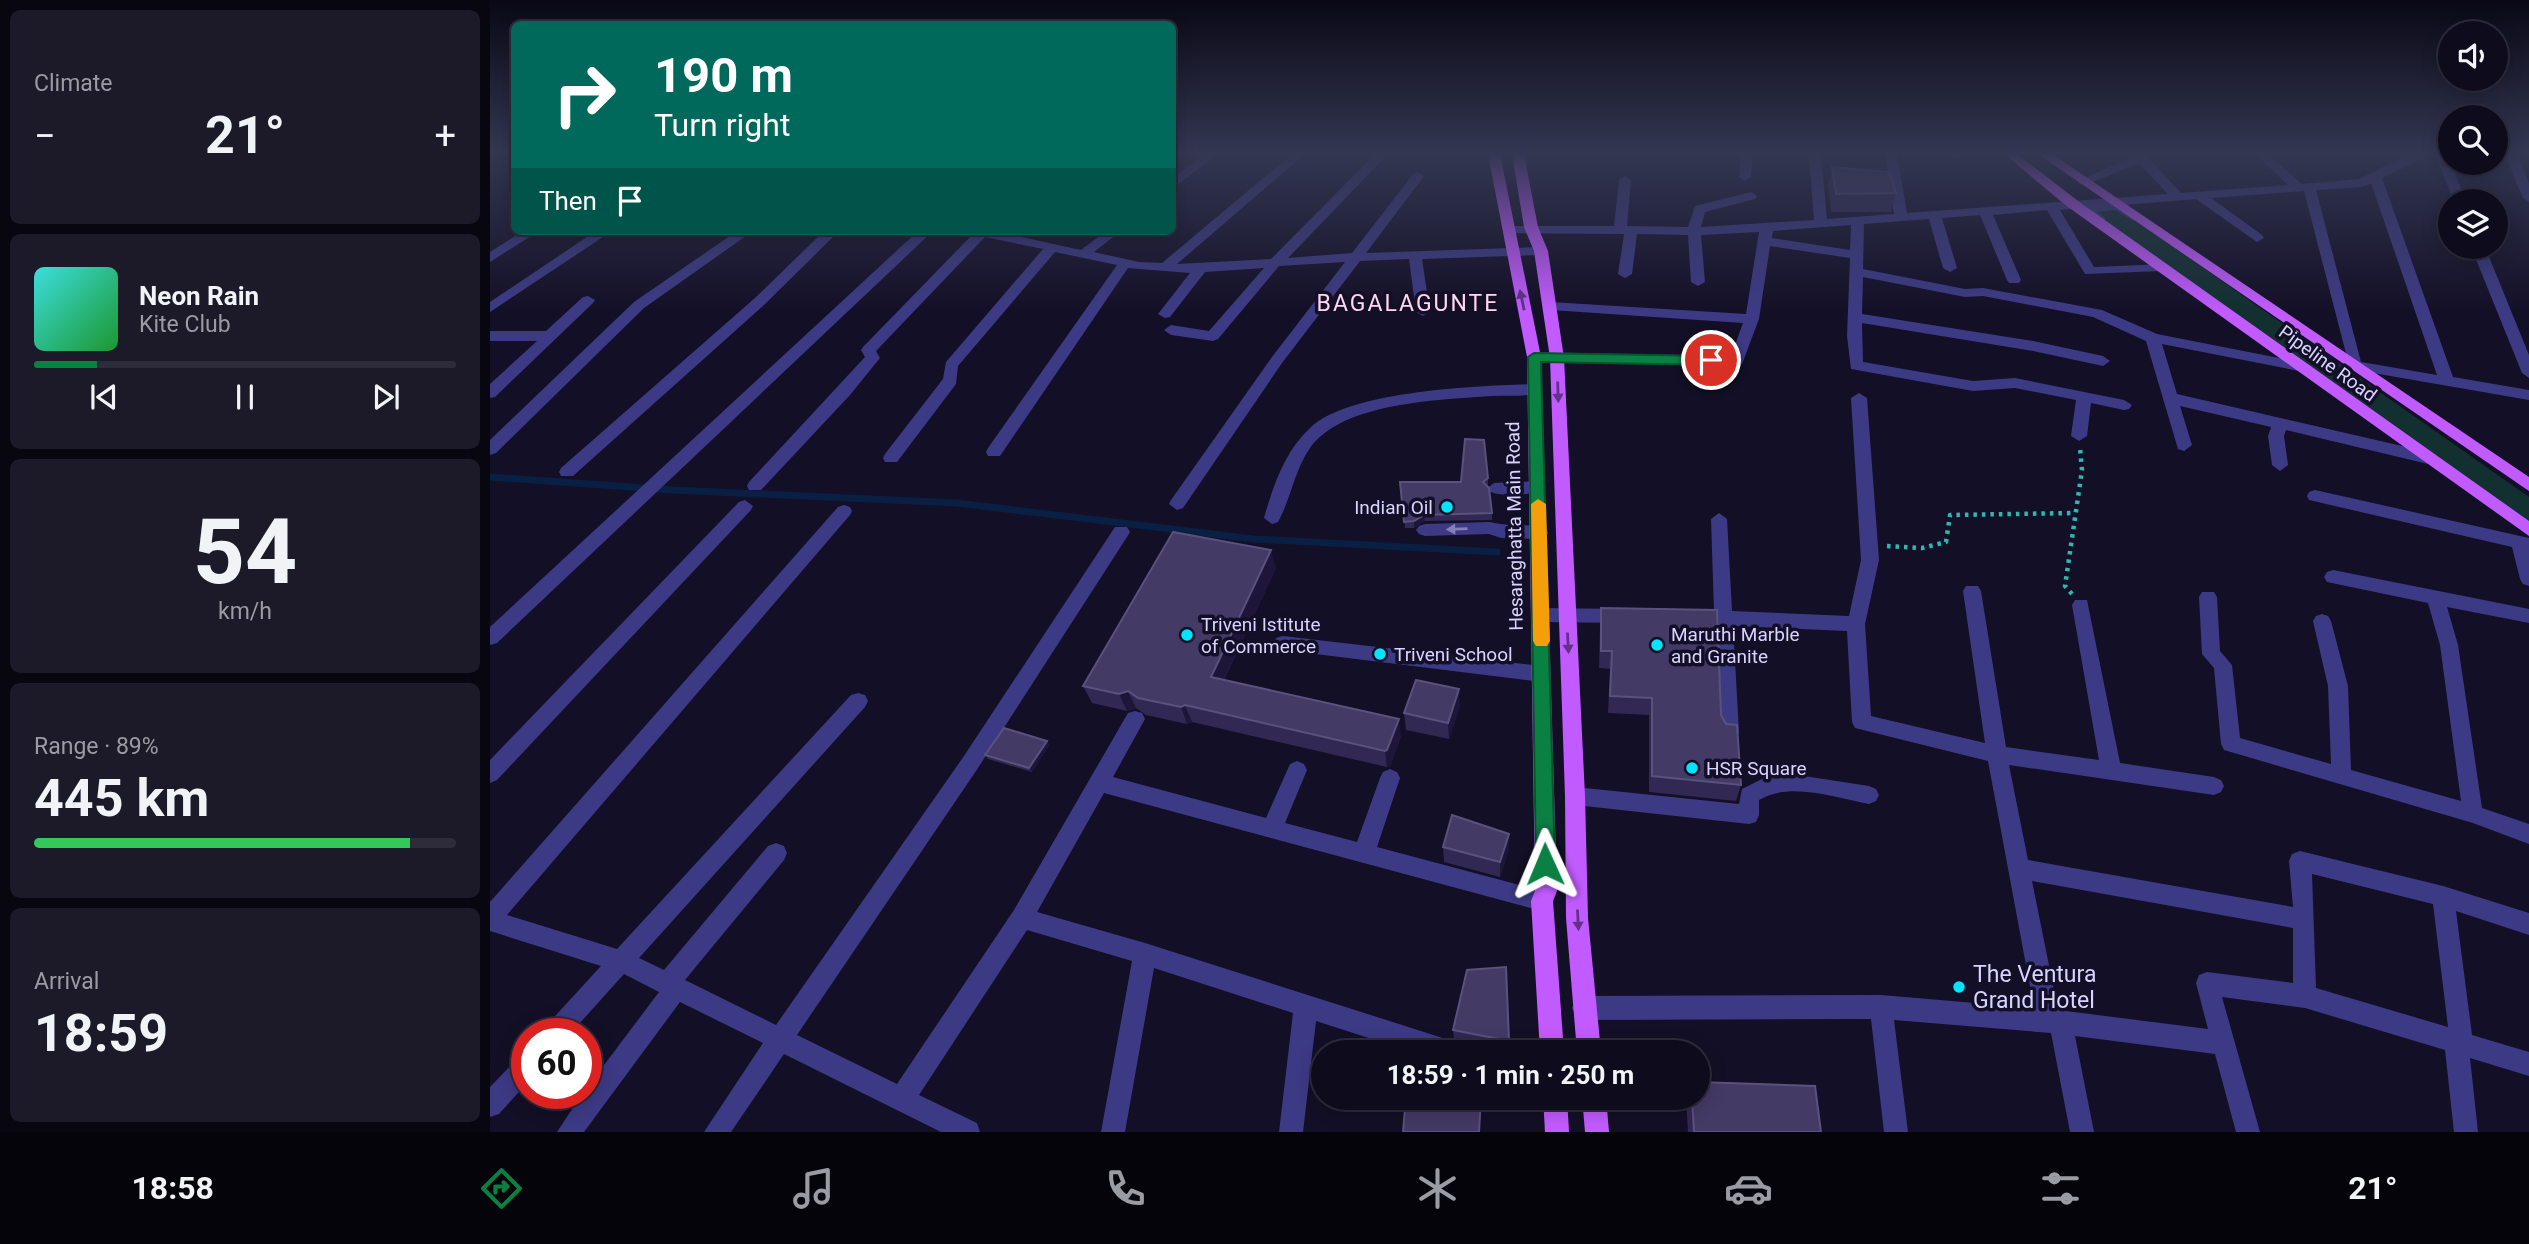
<!DOCTYPE html>
<html lang="en">
<head>
<meta charset="utf-8">
<style>
	body { margin:0; font-family:Roboto,sans-serif; background:#1c1929; color:#f1f3f6; height:100vh; display:flex; flex-direction:column; font-size:26px; white-space:nowrap }
	* { box-sizing:border-box; margin:0 }
	p { font-size:23px; color:#9b9ba3 }
	.icon { flex:none; width:38px; height:38px; fill:none; stroke:currentColor; stroke-width:2; stroke-linecap:round; stroke-linejoin:round }
	.map { position:relative; flex:1; overflow:hidden }
	.details { display:flex; flex-direction:column; gap:10px; padding:10px; background:#08060f; width:490px }
	.details>* { flex:none }
	.guide { position:absolute; left:21px; top:21px; width:665px; height:214px; border-radius:10px; box-shadow:0 4px 18px #0003,0 0 0 2px #2e2b3b; background:#00695c; color:#fff; overflow:hidden }
	.controls { position:absolute; left:1948px; top:21px; display:grid; gap:14px }
	.controls a { display:grid; place-items:center; width:70px; height:70px; border-radius:50%; background:#0e0b1c; box-shadow:0 4px 18px #0003,0 0 0 2px #2e2b3b; font-size:35px }
	.speed { position:absolute; left:21px; top:1018px; display:flex; gap:14px; font-size:35px; font-weight:700; text-align:center }
	.speed>* { display:grid; place-content:center; width:91px; height:91px; border-radius:50%; background:#0e0b1c; box-shadow:0 4px 18px #0003,0 0 0 2px #2e2b3b; line-height:1 }
	.speed .limit { border:10px solid #d22; background:#fff; color:#111 }
	.pin { position:absolute; display:grid; place-items:center; width:60px; height:60px; color:#fff; margin:-30px; border:4px solid #fff; border-radius:50%; box-shadow:0 2px 7px #0007 }
	.me { position:absolute; width:77px; margin:-38px; rotate:359deg; stroke-linejoin:round; filter:drop-shadow(0 0 5px #0008) }
	.turn { display:flex; align-items:center; gap:24px; height:147px; padding:0 28px; font-size:32px }
	.turn .icon { width:91px; height:91px; stroke-width:2.5 }
	.turn b { display:block; font-size:49px; line-height:60px }
	.then { display:flex; align-items:center; height:66px; padding:0 28px; background:#0003; gap:14px; font-size:26px }
	.big { font-size:52px; font-weight:700; line-height:1.1 }
	.details .card { flex:1; display:flex; flex-direction:column; justify-content:center; gap:10px; min-width:0; padding:0 24px; border-radius:10px; background:#1c1929 }
	.details .dial { align-items:center; gap:0 }
	.dial b { font-size:91px; line-height:1 }
	.song { display:flex; align-items:center; gap:21px }
	.cover { width:84px; height:84px; border-radius:10px; background:linear-gradient(135deg,hsl(180 70% 55%),hsl(130 70% 35%)) }
	.played { height:7px; border-radius:4px; background:linear-gradient(90deg,#0b8043 15%,#2e2b3b 15%) }
	.keys { display:flex; justify-content:space-around; direction:ltr }
	.heat { display:flex; justify-content:space-between; align-items:center; font-size:38px; direction:ltr }
	.charge { height:10px; border-radius:5px; background:linear-gradient(90deg,#34c759 89%,#2e2b3b 0) }
	.trip { position:absolute; left:821px; top:1040px; width:399px; height:70px; border-radius:35px; background:#0e0b1c; box-shadow:0 4px 18px #0003,0 0 0 2px #2e2b3b; font-weight:700; line-height:70px; text-align:center }
	.menu { display:flex; height:112px; justify-content:space-around; align-items:center; background:#06040b; color:#9b9ba3 }
	.menu .icon { width:49px; height:49px }
	.menu .selected { color:#0b8043 }
	.menu b { font-size:32px; color:#f1f3f6 }
	main { display:flex; flex:1; min-height:0 }
	.map>svg:first-child { display:block }
</style>
</head>
<body>
<main>
<section class="details">
<div class="card"><p>Climate</p>
<div class="heat"><a>−</a><b class="big">21°</b><a>+</a></div>
</div>
<div class="card">
<div class="song"><i class="cover"></i><div><b>Neon Rain</b><p>Kite Club</p></div></div>
<div class="played"></div>
<div class="keys"><svg class="icon" aria-label="previous" viewBox="0 0 24 24"><path d="M18 5L8 12l10 7zM5 5v14"/></svg><svg class="icon" aria-label="pause" viewBox="0 0 24 24"><path d="M8 5v14M16 5v14"/></svg><svg class="icon" aria-label="next" viewBox="0 0 24 24"><path d="M6 5l10 7-10 7zM19 5v14"/></svg></div>
</div>
<div class="card dial"><b>54</b><p>km/h</p></div>
<div class="card"><p>Range · 89%</p><b class="big">445 km</b><div class="charge"></div></div>
<div class="card"><p>Arrival</p><b class="big">18:59</b></div>
</section>
<div class="map">
<svg width="2039" height="1132" viewBox="0 0 2039 1132">
	<rect width="100%" height="100%" fill="#130f26"/>
	<!-- green -->
	<polygon fill="#12302f" points="1624,205 2039,497 2039,525 1591,208"/>
	<g fill="none" stroke-linecap="round" stroke-linejoin="round">
		<!-- stream -->
		<polyline stroke="#0a1f44" stroke-width="7" points="0,477 183,490 467,503 764,539 1007,552"/>
		<!-- path -->
		<g stroke="#2fb8b0" stroke-width="4.5" stroke-dasharray="3.5 5" stroke-linecap="butt">
			<polyline points="1397,546 1432,548 1456,542 1460,515 1585,513"/>
			<polyline points="1582,594 1575,586 1592,470 1590,448"/>
		</g>
		<!-- minor -->
		<g fill="#3d3a85" fill-rule="evenodd">
			<polygon points="714,154 728,154 682,189 682,179"/>
			<polygon points="802,154 815,154 687,264 781,259 885,154 898,154 798,258 862,253 924,173 928,172 934,176 876,253 1051,247 1058,251 1051,255 932,259 940,312 933,316 926,312 919,259 870,261 792,363 693,508 687,510 679,504 681,500 782,357 855,262 789,266 728,339 723,341 681,335 674,330 681,325 719,331 774,268 715,272 680,317 675,318 668,314 700,273 638,268 510,456 498,456 496,452 498,448 627,265 565,252 468,366 466,384 407,462 395,462 393,458 395,454 453,379 456,362 553,249 495,237 386,351 390,358 360,395 271,490 259,490 257,486 259,482 375,357 371,350 373,347 483,234 478,231 504,231 591,250 616,231 631,231 604,252 649,262 672,263"/>
			<polygon points="1251,154 1263,154 1261,177 1255,181 1249,177"/>
			<path d="M1319,154H1331L1337,219L1404,214L1395,154H1407L1417,213L1678,194L1649,163L1598,184H1590L1588,181L1644,156L1643,154H1655L1691,193L1798,185L1765,154H1778L1812,184L1869,179L1917,155L1942,154L1892,178L1963,377L2039,390V400L1860,369L1814,191L1721,198L1772,235L1774,238L1767,242L1706,199L1634,205L1650,217L1644,221L1625,210L1608,212L1616,219L1610,223L1590,212L1589,208L1570,210L1604,267L1676,264L1678,267L1671,271L1595,274L1557,210L1503,215L1531,280L1529,283H1519L1517,280L1490,215L1452,218L1467,268L1460,272L1453,268L1439,219L1374,224L1373,269L1475,289L1493,288L1612,310L1667,334L1814,363L1816,366L1809,371L1672,344L1687,394L1938,452L1944,454L1946,458L1944,462L1938,464L1796,430L1794,436L1798,465L1790,471L1782,465L1778,436L1781,427L1690,406L1702,445L1694,451L1688,449L1656,341L1603,317L1493,296L1475,297L1373,277L1372,314L1543,341L1613,356L1620,361L1613,366L1543,351L1372,323L1373,362L1483,381L1525,378L1634,400L1642,405L1639,409L1634,410L1601,403L1597,436L1589,441L1581,436L1586,400L1525,388L1483,391L1361,369L1357,336L1360,258L1280,246L1269,319L1252,364L1039,360L1037,357L1044,352L1241,356L1253,323L1061,310L1054,306L1061,302L1256,314L1269,232L1211,235L1215,282L1208,286L1201,282L1198,235L1147,234L1142,274L1135,278L1128,274L1134,234L1018,233L1013,232V226H1124L1129,180L1135,176L1141,180L1137,226L1198,227L1205,206L1261,192L1267,196L1265,199L1215,212L1211,227L1324,220ZM1881,183L1947,375L1871,362L1826,190L1872,187ZM1361,225L1360,250L1282,238L1283,231Z"/>
			<polygon points="1458,154 1470,154 1471,155 1465,159"/>
			<polygon points="1945,154 1957,154 1976,201 1964,201"/>
			<polygon points="2015,154 2027,154 2039,183 2039,202 2033,198"/>
			<polygon points="33,231 49,231 0,262 0,252"/>
			<polygon points="106,231 122,231 0,312 0,302"/>
			<polygon points="247,231 263,231 154,308 6,453 0,455 0,440 144,302"/>
			<polygon points="334,231 349,231 275,304 83,476 71,476 69,472 71,468 265,298"/>
			<polygon points="428,231 443,231 7,643 0,645 0,627"/>
			<polygon points="1981,247 1995,247 2039,355 2039,378 2032,373"/>
			<polygon points="98,296 105,300 103,303 5,397 0,398 0,384 47,341 0,341 0,331 56,331 93,297"/>
			<path d="M1045,384L1050,385L1053,389L1050,393C1035,397 1018,395 1002,396C949,400 853,402 820,448C804,471 801,499 788,522L782,524L774,518C783,486 795,451 820,428C860,390 990,386 1045,384Z"/>
			<path d="M1369,393L1377,398L1389,560L1375,624L1381,716L1495,743L1473,591L1476,586H1488L1491,591L1516,747L1609,760L1582,605L1585,600H1597L1630,763L1724,777L1731,780L1734,786L1731,792L1724,795L1519,765L1538,860L1803,907L1799,861L1802,854L1810,851L1953,886L2039,913V935L1966,911L1982,1035L2039,1052V1076L1980,1058L1988,1132H1964L1955,1050L1815,1008L1732,997L1770,1132H1746L1725,1054L1585,1036L1604,1132H1580L1561,1033L1404,1020L1418,1132H1394L1381,1019L1094,1020L1086,1016L1082,1008L1086,1000L1094,996L1391,995L1544,1008L1498,761L1365,728L1362,722L1357,631L1243,626L1249,732L1246,738L1239,740L1232,738L1229,732L1225,625L1199,622L1196,617L1199,612L1224,611L1221,519L1229,513L1237,519L1242,611L1359,616L1371,560L1361,398ZM1822,874L1943,904L1958,1027L1826,988ZM1542,881L1803,928V983L1717,972L1709,975L1706,983L1718,1029L1568,1010Z"/>
			<path d="M1048,481L1056,487C1049,496 1003,498 996,489L1004,483Z"/>
			<polygon points="1825,490 2039,538 2039,586 2033,584 2030,579 2022,547 1819,500 1817,496 1819,492"/>
			<polygon points="255,500 263,506 261,510 7,780 0,783 0,760 249,502"/>
			<polygon points="354,505 360,507 362,511 360,515 17,915 127,949 361,695 368,693 375,695 378,701 375,707 149,958 174,970 278,846 286,843 294,846 297,853 294,860 195,980 286,1025 474,756 625,527 637,527 640,532 637,537 488,768 307,1035 407,1084 524,910 638,713 645,711 652,713 655,719 623,777 776,818 800,764 807,761 814,764 817,770 795,823 867,842 890,778 893,772 900,769 907,772 910,778 887,847 1052,891 1060,894 1063,901 1060,908 1052,911 614,793 547,912 655,943 959,1040 967,1044 971,1052 922,1052 826,1021 813,1132 789,1132 803,1013 664,968 635,1132 611,1132 642,961 537,930 429,1095 487,1123 490,1132 451,1132 294,1054 241,1132 214,1132 273,1043 190,1002 94,1132 67,1132 92,1094 96,1094 96,1089 169,992 134,974 80,1034 52,1034 56,1026 111,966 0,931 0,902 348,507"/>
			<path d="M1000,522C1018,527 1037,523 1055,528L1058,533L1055,538L1049,539L1011,538L999,534L935,536L929,534L926,530L929,526L935,524Z"/>
			<polygon points="1843,570 2039,609 2039,623 1957,607 1968,645 1992,808 2039,824 2039,844 1983,823 1734,750 1731,744 1724,668 1712,654 1709,597 1712,592 1724,592 1727,597 1730,651 1742,665 1750,738 1841,764 1838,686 1823,621 1826,616 1832,614 1838,616 1841,621 1858,686 1861,770 1971,801 1950,645 1938,603 1837,582 1834,577 1837,572"/>
			<polygon points="1051,608 1135,609 1141,611 1144,616 1141,621 1135,623 1051,622 1045,620 1042,615 1045,610"/>
			<polygon points="793,636 1052,666 1059,668 1061,674 1059,680 1052,682 793,650 786,648 784,643 786,638"/>
			<path d="M1301,774L1379,786L1386,789L1389,795L1386,801L1379,804C1346,798 1301,781 1269,800V815L1266,822L1259,824L1085,805L1078,803L1075,796L1078,789L1085,787L1249,804L1252,789L1272,779Z"/>
			<polygon points="37,1053 37,1083 9,1114 0,1117 0,1087 29,1057"/>
		</g>
		<!-- major -->
		<g fill="#c25bff" fill-rule="evenodd">
			<polygon points="998,154 1010,154 1051,357 1067,891 1063,901 1074,1052 1050,1052 1041,901 1045,891 1037,357"/>
			<polygon points="1022,154 1034,154 1048,227 1058,251 1074,358 1095,796 1098,918 1111,1052 1087,1052 1076,918 1075,796 1060,358 1044,251 1034,227"/>
			<polygon points="1514,154 1527,154 1588,201 2039,521 2039,536 1578,207"/>
			<polygon points="1548,154 1562,154 2039,477 2039,491"/>
			<polygon points="1053,1097 1077,1097 1079,1132 1055,1132"/>
			<polygon points="1092,1097 1116,1097 1119,1132 1095,1132"/>
		</g>
	</g>
	<!-- wall -->
	<g fill="#312854">
		<polygon points="1342,167 1406,193 1401,212 1341,212 1338,185"/>
		<polygon points="998,478 998,484 997,486 1002,513 1002,520 935,521 924,528 915,528 910,482 971,482"/>
		<polygon points="786,568 734,680 911,736 900,767 897,767 702,722 697,724 656,715 646,708 637,711 602,703 593,686"/>
		<polygon points="1111,608 1231,715 1251,785 1246,801 1159,792 1159,715 1118,713 1120,669 1109,668 1110,626"/>
		<polygon points="970,706 959,739 916,730 914,713"/>
		<polygon points="557,741 559,745 542,772 498,759 495,755"/>
		<polygon points="1019,834 1019,849 1010,877 954,862 953,847"/>
		<polygon points="963,1030 1019,1041 1019,1051 964,1040"/>
		<polygon points="1196,1097 1208,1097 1331,1132 1198,1132"/>
	</g>
	<!-- shaded-wall -->
	<g fill="#1d163a">
		<polygon points="934,515 935,521 924,528 924,521"/>
		<polygon points="781,550 786,568 727,694 721,677"/>
		<polygon points="969,689 970,706 959,739 958,723"/>
		<polygon points="638,691 646,708 637,711 629,694"/>
		<polygon points="695,705 702,722 697,724 691,707"/>
		<polygon points="909,719 911,736 900,767 897,767 895,751"/>
		<polygon points="557,741 559,745 542,772 539,768"/>
		<polygon points="1019,834 1019,849 1010,877 1010,862"/>
		<polygon points="991,1097 992,1097 990,1132 989,1132"/>
	</g>
	<!-- building -->
	<g fill="#433a66" stroke="#5a527e" stroke-width="2">
		<polygon points="1342,167 1399,172 1406,193 1346,194"/>
		<polygon points="975,439 994,440 998,478 993,482 999,488 1002,513 934,515 924,521 914,522 910,482 971,482"/>
		<polygon points="683,532 781,550 721,677 909,719 897,750 895,751 695,705 691,707 648,698 638,691 629,694 593,686"/>
		<polygon points="1111,608 1227,610 1231,715 1236,724 1247,725 1251,785 1162,776 1162,698 1120,696 1122,651 1111,651"/>
		<polygon points="926,680 969,689 958,723 914,713"/>
		<polygon points="514,728 557,741 539,768 495,755"/>
		<polygon points="962,815 1019,834 1010,862 953,847"/>
		<polygon points="1016,967 1019,1041 963,1030 977,970"/>
		<polygon points="1208,1082 1325,1086 1331,1132 1204,1132 1202,1097 1208,1097"/>
		<polygon points="916,1097 991,1097 989,1132 913,1132"/>
	</g>
	<!-- one-way arrows -->
	<defs><path id="oneway-solid" d="M-6-.8H1V-3.2L6.5 0L1 3.2V.8H-6Z" transform="scale(1.75)"/></defs>
	<g fill="#623188">
		<use href="#oneway-solid" transform="translate(1032 300) rotate(-102)"/>
		<use href="#oneway-solid" transform="translate(1068 392) rotate(88)"/>
		<use href="#oneway-solid" transform="translate(1078 643) rotate(87)"/>
		<use href="#oneway-solid" transform="translate(1088 920) rotate(87)"/>
	</g>
	<use fill="#837fbc" href="#oneway-solid" transform="translate(967 529) rotate(178)"/>
	<!-- sky -->
	<linearGradient id="sky" x2="0" y2="1"><stop stop-color="#0a0815"/><stop offset="0.49" stop-color="#333752"/><stop offset="1" stop-color="#333752" stop-opacity="0"/></linearGradient>
	<rect width="2039" height="312" fill="url(#sky)"/>
	<!-- route -->
	<polygon fill="#0b8043" stroke="#07532c" stroke-width="2" points="1044,353 1221,356 1228,360 1221,365 1051,362 1065,864 1062,871 1055,873 1048,871 1046,864 1038,357"/>
	<!-- slow -->
	<polygon fill="#f59e0b" points="1048,499 1056,504 1060,641 1057,646 1046,646 1043,641 1041,504"/>
	<!-- markers -->
	<g fill="#00e5ff" stroke="#130f26" stroke-width="2.5">
		<circle cx="957" cy="507" r="7"/>
		<circle cx="697" cy="635" r="7"/>
		<circle cx="1167" cy="645" r="7"/>
		<circle cx="890" cy="654" r="7"/>
		<circle cx="1202" cy="768" r="7"/>
		<circle cx="1469" cy="987" r="7"/>
	</g>
	<g text-anchor="middle" stroke-width="7" stroke-linejoin="round" paint-order="stroke">
		<!-- street labels -->
		<g font-size="19" fill="#d9d4ff" stroke="#130f26">
			<text transform="translate(1838 363) rotate(36)" y="7">Pipeline Road</text>
			<text transform="translate(1024 526) rotate(-91)" y="7">Hesaraghatta Main Road</text>
		</g>
		<!-- poi labels -->
		<g font-size="19" fill="#d9d4ff" stroke="#130f26" text-anchor="start">
			<text x="943" y="514" text-anchor="end">Indian Oil</text>
			<text x="711" y="631">Triveni Istitute<tspan x="711" dy="22">of Commerce</tspan></text>
			<text x="1181" y="641">Maruthi Marble<tspan x="1181" dy="22">and Granite</tspan></text>
			<text x="904" y="661">Triveni School</text>
			<text x="1216" y="775">HSR Square</text>
		</g>
		<!-- quarter labels -->
		<g font-size="23" letter-spacing="2" fill="#ffd6f0" stroke="#130f26">
			<text x="918" y="311">BAGALAGUNTE</text>
		</g>
		<!-- near-poi labels -->
		<g font-size="23" fill="#d9d4ff" stroke="#130f26" text-anchor="start">
			<text x="1483" y="982">The Ventura<tspan x="1483" dy="26">Grand Hotel</tspan></text>
		</g>
	</g>
</svg>
<div class="controls">
<a><svg class="icon" aria-label="sound" viewBox="0 0 24 24"><path d="M4 9h4l5-4v14l-5-4H4zM17 9q2 3 0 6"/></svg></a>
<a><svg class="icon" aria-label="search" viewBox="0 0 24 24"><circle cx="10" cy="10" r="6"/><path d="M15 15l6 6"/></svg></a>
<a><svg class="icon" aria-label="layers" viewBox="0 0 24 24"><path d="M12 4l9 5-9 5-9-5zM3 14l9 5 9-5"/></svg></a>
</div>
<div class="speed"><div class="limit">60</div></div>
<div class="pin" style="left:1221px;top:360px;background:#d93025"><svg class="icon" aria-label="arrive" viewBox="0 0 24 24"><path d="M6 21V4h12l-3 4 3 4H6"/></svg></div>
<svg class="me" style="left:1055px;top:864px" viewBox="-20 -20 40 40"><path d="M0-17L14 15 0 8-14 15z" fill="#0b8043" stroke="#fff" stroke-width="4"/></svg>
<div class="trip">18:59 · 1 min · 250 m</div>
<div class="guide">
<div class="turn"><svg class="icon" aria-label="right" viewBox="0 0 24 24"><path d="M7 20v-9h11M14 6l5 5-5 5"/></svg><div><b>190 m</b>Turn right</div></div>
<div class="then">Then<svg class="icon" aria-label="arrive" viewBox="0 0 24 24"><path d="M6 21V4h12l-3 4 3 4H6"/></svg></div>
</div>
</div>
</main>
<nav class="menu">
<b>18:58</b>
<svg class="icon selected" aria-label="directions" viewBox="0 0 24 24"><path d="M12 3l9 9-9 9-9-9zM9 14v-3h6M13 9l2 2-2 2"/></svg>
<svg class="icon" aria-label="music" viewBox="0 0 24 24"><path d="M9 18V5l10-2v13"/><circle cx="6" cy="18" r="3"/><circle cx="16" cy="16" r="3"/></svg>
<svg class="icon" aria-label="phone" viewBox="0 0 24 24"><path d="M5 4h4l2 5-3 2q2 4 5 5l2-3 5 2v4C11 20 4 13 5 4z"/></svg>
<svg class="icon" aria-label="climate" viewBox="0 0 24 24"><path d="M12 3v18M4 7l16 10M4 17L20 7"/></svg>
<svg class="icon" aria-label="car" viewBox="0 0 24 24"><path d="M5 17H2v-5l4-1 3-4h7l3 4 3 1v5h-3M9 17h6M6 11h13"/><circle cx="7" cy="17" r="2"/><circle cx="17" cy="17" r="2"/></svg>
<svg class="icon" aria-label="filters" viewBox="0 0 24 24"><path d="M4 7h16M4 17h16"/><circle cx="9" cy="7" r="2"/><circle cx="15" cy="17" r="2"/></svg>
<b>21°</b>
</nav>
</body>
</html>
